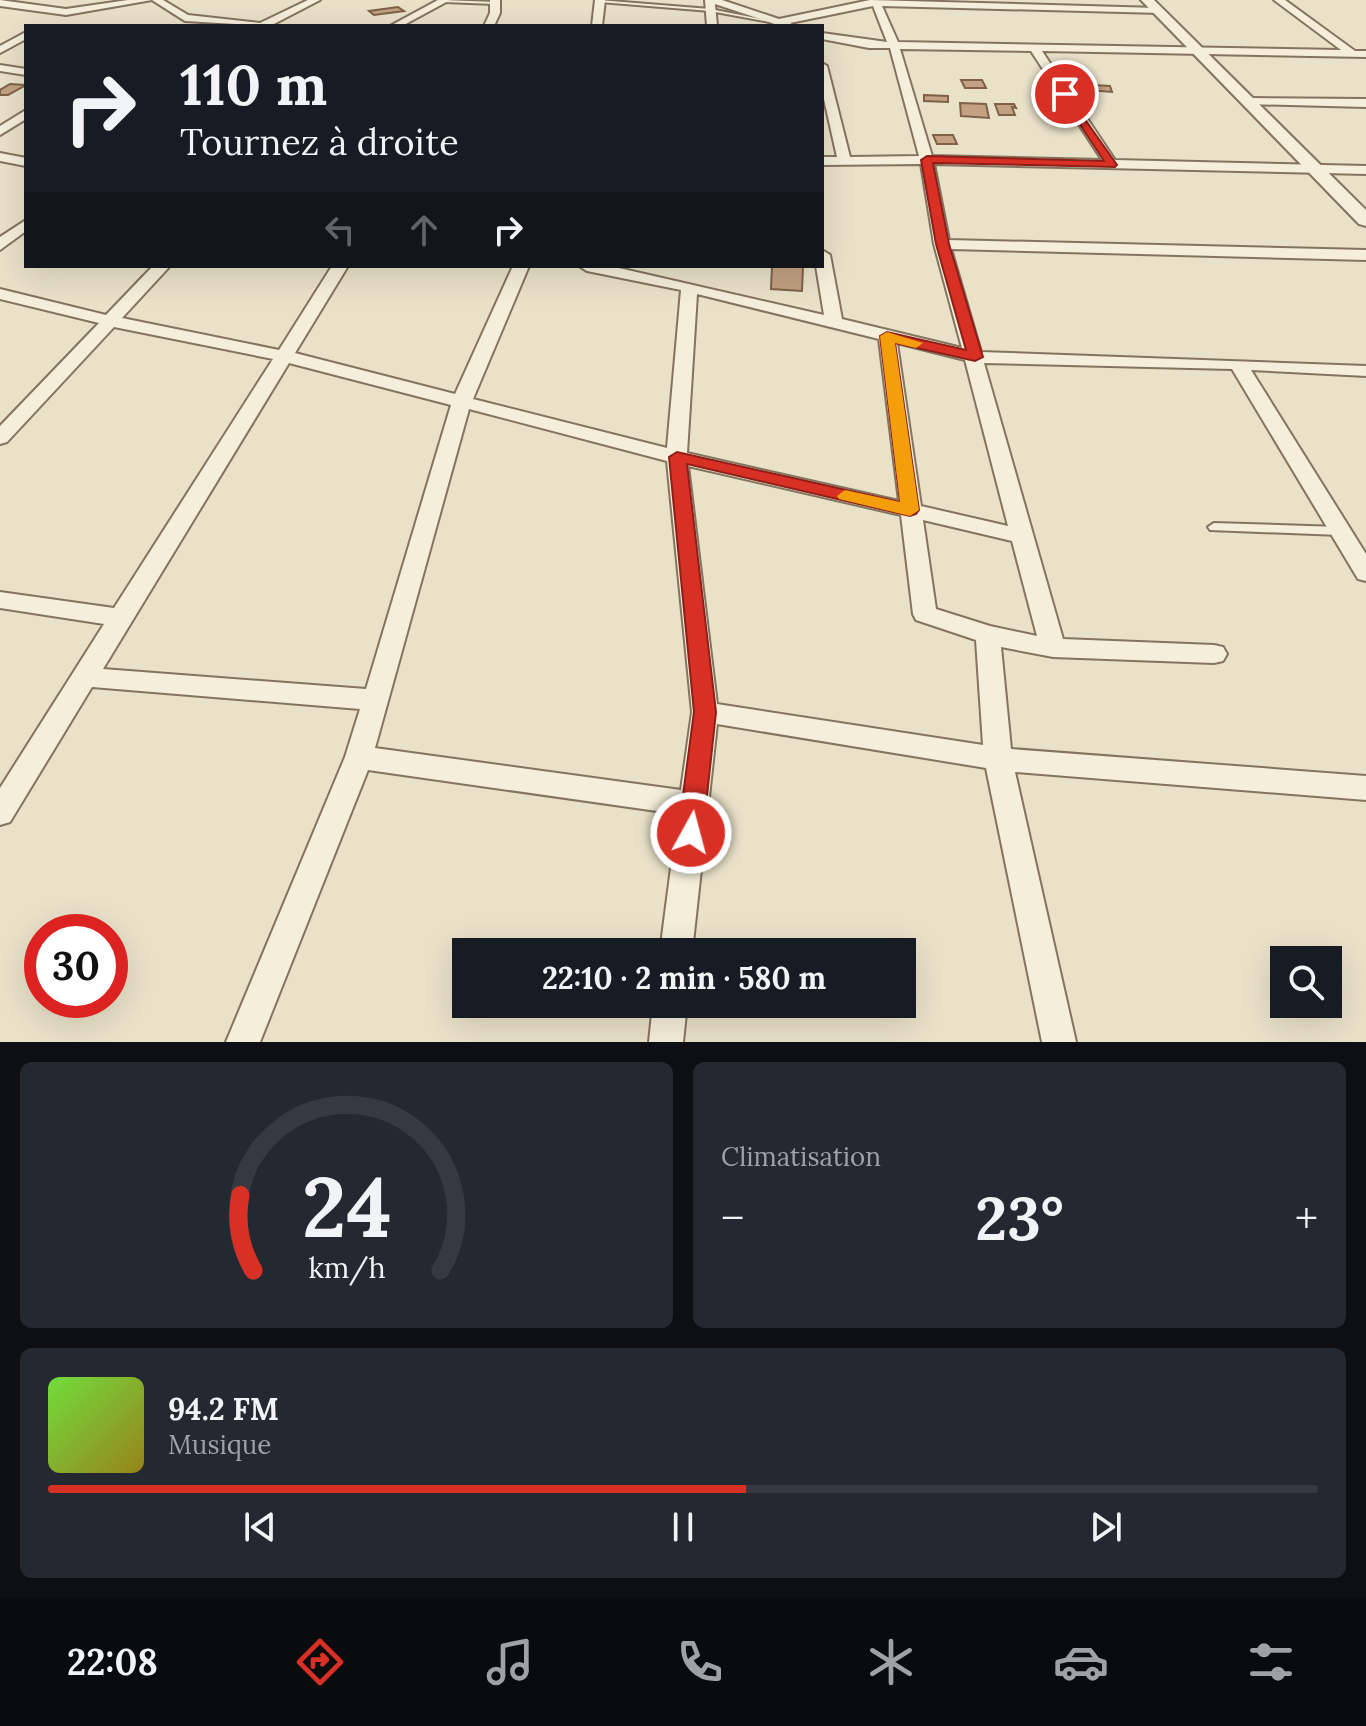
<!DOCTYPE html>
<html lang="fr">
<head>
<meta charset="utf-8">
<style>
	body { margin:0; font-family:Lora,serif; background:#242831; color:#f1f3f6; height:100vh; display:flex; flex-direction:column; font-size:30px; white-space:nowrap }
	* { box-sizing:border-box; margin:0 }
	p { font-size:26px; color:#9ea1a6 }
	.icon { flex:none; width:44px; height:44px; fill:none; stroke:currentColor; stroke-width:2; stroke-linecap:round; stroke-linejoin:round }
	.map { position:relative; height:1042px; overflow:hidden }
	.side { display:flex; flex-direction:column; gap:20px; padding:20px; background:#0d0f14; flex:1 }
	.side>* { flex:none }
	.guide { position:absolute; left:24px; top:24px; width:800px; height:244px; border-radius:0px; box-shadow:0 8px 32px #0002; background:#171b24; color:#f1f3f6; overflow:hidden }
	.tools { position:absolute; left:1270px; top:946px; display:grid; gap:16px }
	.tools a { display:grid; place-items:center; width:72px; height:72px; border-radius:0px; background:#171b24; box-shadow:0 8px 32px #0002; font-size:40px }
	.speed { position:absolute; left:24px; top:914px; display:flex; gap:16px; font-size:40px; font-weight:700; text-align:center }
	.speed>* { display:grid; place-content:center; width:104px; height:104px; border-radius:50%; background:#171b24; box-shadow:0 8px 32px #0002; line-height:1 }
	.speed .limit { border:12px solid #d22; background:#fff; color:#111 }
	.pin { position:absolute; display:grid; place-items:center; width:68px; height:68px; color:#fff; margin:-34px; border:4px solid #fff; border-radius:50%; box-shadow:0 2px 8px #0007 }
	.me { position:absolute; width:88px; margin:-44px; rotate:7deg; stroke-linejoin:round; filter:drop-shadow(0 0 6px #0008) }
	.turn { display:flex; align-items:center; gap:28px; height:168px; padding:0 24px; font-size:36px }
	.turn .icon { width:104px; height:104px; stroke-width:2.5 }
	.turn b { display:block; font-size:56px; line-height:68px }
	.lanes { display:flex; align-items:center; height:76px; padding:0 24px; background:#0003; justify-content:center; gap:40px; direction:ltr }
	.lanes .off { opacity:.35 }
	.big { font-size:60px; font-weight:700; line-height:1.1 }
	.side .card { flex:1; display:flex; flex-direction:column; justify-content:center; gap:12px; min-width:0; padding:0 28px; border-radius:12px; background:#242831 }
	.side .dial { align-items:center; gap:0 }
	.dial svg { height:208px; overflow:visible; fill:none; stroke:#363941; stroke-width:7; stroke-linecap:round; text-anchor:middle }
	.dial text { fill:#f1f3f6; stroke:none }
	.song { display:flex; align-items:center; gap:24px }
	.cover { width:96px; height:96px; border-radius:12px; background:linear-gradient(135deg,hsl(100 70% 55%),hsl(50 70% 35%)) }
	.played { height:8px; border-radius:4px; background:linear-gradient(90deg,#d93025 55%,#363941 55%) }
	.keys { display:flex; justify-content:space-around; direction:ltr }
	.heat { display:flex; justify-content:space-between; align-items:center; font-size:44px; direction:ltr }
	.side .tiles { flex:1; display:grid; gap:20px; grid-template-columns:1fr 1fr }
	.card:last-child { grid-column:span 2 }
	.trip { position:absolute; left:452px; top:938px; width:464px; height:80px; border-radius:0px; background:#171b24; box-shadow:0 8px 32px #0002; font-weight:700; line-height:80px; text-align:center }
	.dock { display:flex; height:128px; justify-content:space-around; align-items:center; background:#090b0e; color:#9ea1a6 }
	.dock .icon { width:56px; height:56px }
	.dock .on { color:#d93025 }
	.dock b { font-size:36px; color:#f1f3f6 }
	.map>svg:first-child { display:block }
</style>
</head>
<body>
<div class="map">
<svg width="1366" height="1042" viewBox="0 0 1366 1042">
	<rect width="100%" height="100%" fill="#e9e1c8"/>
	<!-- building -->
	<g fill="#c3a182" stroke="#7f6148" stroke-width="2">
		<polygon points="398,7 404,11 374,15 369,11"/>
		<polygon points="961,80 982,80 986,88 965,88"/>
		<polygon points="10,84 26,85 8,95 0,95 0,90"/>
		<polygon points="1075,84 1110,86 1112,92 1076,89"/>
		<polygon points="924,95 948,96 948,102 924,101"/>
		<polygon points="960,103 986,104 989,118 961,116"/>
		<polygon points="995,104 1014,104 1016,108 1012,107 1015,115 999,115"/>
		<polygon points="933,135 953,135 957,144 937,144"/>
		<polygon points="772,266 803,266 802,291 771,289"/>
	</g>
	<g fill="none" stroke-linecap="round" stroke-linejoin="round">
		<defs>
			<g id="service">
				<polygon points="442,0 495,2 497,3 495,4 444,2"/>
				<polygon points="598,0 710,9 772,21 770,22 710,11 600,2"/>
				<polygon points="1214,523 1340,527 1346,531 1340,535 1210,530 1208,527"/>
			</g>
			<g id="minor">
				<polygon points="0,0 66,9 128,0 152,0 66,15 0,6"/>
				<polygon points="152,0 163,0 188,15 260,23 308,0 320,0 270,26 185,21"/>
				<polygon points="438,0 450,0 402,26 390,26"/>
				<polygon points="490,0 500,0 500,13 494,26 484,26 490,13"/>
				<polygon points="595,0 605,0 602,26 592,26"/>
				<path d="M705,0H722L779,19L870,0L1158,8L1161,13L882,6L898,42L1341,50L1274,0H1285L1355,51H1366V57L1042,51L1115,160L1366,166V174L934,164L949,240L1366,250V260L951,249L981,352L1366,366V376L1251,370L1366,554V581L1358,579L1232,369L984,363L1063,639L1214,645L1223,647L1227,654L1223,661L1214,663L1053,657L1001,647L1011,749L1366,776V800L1015,772L1076,1042H1042L986,768L717,724L692,952H660L678,814L368,770L260,1042H226L345,757L360,709L92,687L10,822L0,825V788L104,624L0,608V592L114,608L273,359L114,327L7,442L0,444V426L99,323L0,299V289L106,315L153,266H170L122,318L279,350L332,266H348L295,353L455,394L513,266H529L473,399L667,448L681,290L587,271L579,266H610L824,315L816,266H822V250L830,255L842,319L962,348L934,244L921,164L822,165V157H837L822,90V63L827,66L850,157L919,156L890,48H869L822,39V33L887,42L873,6L790,23L796,26H781L715,4L717,26H707ZM900,49L1031,51L1102,160L932,156ZM697,294L879,339L899,501L687,453ZM897,343L965,360L1008,526L921,506ZM289,363L451,405L366,689L103,669ZM469,409L667,461L692,712L681,790L375,748ZM688,466L901,515L913,614L916,620L976,640L983,745L717,704ZM923,520L1012,541L1037,636L990,626L936,609Z"/>
				<polygon points="26,32 26,39 0,53 0,46"/>
				<polygon points="0,65 26,69 26,75 0,71"/>
				<polygon points="1249,98 1366,99 1366,107 1245,104 1243,102"/>
				<polygon points="26,110 26,119 0,135 0,126"/>
				<polygon points="0,153 26,158 26,166 0,161"/>
				<polygon points="26,220 26,231 0,250 0,237"/>
				<polygon points="653,1004 687,1004 683,1042 649,1042"/>
			</g>
			<polygon id="tertiary" points="1141,0 1154,0 1366,210 1366,226 1359,224"/>
		</defs>
		<!-- service casing -->
		<use href="#service" stroke="#83745f" stroke-width="4"/>
		<!-- minor casing -->
		<use href="#minor" stroke="#83745f" stroke-width="4"/>
		<!-- tertiary casing -->
		<use href="#tertiary" stroke="#83745f" stroke-width="4"/>
		<!-- service -->
		<use href="#service" fill="#f5eeda" fill-rule="evenodd"/>
		<!-- minor -->
		<use href="#minor" fill="#f5eeda" fill-rule="evenodd"/>
		<!-- tertiary -->
		<use href="#tertiary" fill="#f5eeda" fill-rule="evenodd"/>
	</g>
	<!-- route -->
	<polygon fill="#d93025" stroke="#8d1f18" stroke-width="2" points="1065,91 1117,165 1115,167 933,163 949,244 983,357 975,361 895,343 919,510 916,514 910,516 687,464 716,712 703,833 699,841 691,844 682,841 678,833 694,712 669,457 677,452 900,502 880,336 887,332 966,350 936,244 921,160 927,156 1104,161 1060,94"/>
	<!-- slow -->
	<polygon fill="#f59e0b" points="887,332 923,343 916,348 895,343 919,510 910,516 839,499 837,496 845,490 900,502 880,336"/>
</svg>
<div class="tools">
<a><svg class="icon" aria-label="search" viewBox="0 0 24 24"><circle cx="10" cy="10" r="6"/><path d="M15 15l6 6"/></svg></a>
</div>
<div class="speed"><div class="limit">30</div></div>
<div class="pin" style="left:1065px;top:94px;background:#d93025"><svg class="icon" aria-label="arrive" viewBox="0 0 24 24"><path d="M6 21V4h12l-3 4 3 4H6"/></svg></div>
<svg class="me" style="left:691px;top:833px" viewBox="-20 -20 40 40"><circle r="17" fill="#d93025" stroke="#fff" stroke-width="3"/><path d="M0-11L8 9 0 5-8 9z" fill="#fff"/></svg>
<div class="trip">22:10 · 2 min · 580 m</div>
<div class="guide">
<div class="turn"><svg class="icon" aria-label="right" viewBox="0 0 24 24"><path d="M7 20v-9h11M14 6l5 5-5 5"/></svg><div><b>110 m</b>Tournez à droite</div></div>
<div class="lanes"><svg class="icon off" aria-label="left" viewBox="0 0 24 24"><path d="M17 20v-9H6M10 6l-5 5 5 5"/></svg><svg class="icon off" aria-label="ahead" viewBox="0 0 24 24"><path d="M12 20V5M6 11l6-6 6 6"/></svg><svg class="icon" aria-label="right" viewBox="0 0 24 24"><path d="M7 20v-9h11M14 6l5 5-5 5"/></svg></div>
</div>
</div>
<section class="side">
<div class="tiles">
<div class="card dial"><svg viewBox="0 0 100 80">
<path d="M14 69A42 42 0 1 1 86 69"/>
<path d="M14 69A42 42 0 0 1 9 40" stroke="#d93025"/>
<text x="50" y="56" font-size="32" font-weight="700">24</text>
<text x="50" y="72" font-size="11">km/h</text>
</svg></div>
<div class="card"><p>Climatisation</p>
<div class="heat"><a>−</a><b class="big">23°</b><a>+</a></div>
</div>
<div class="card">
<div class="song"><i class="cover"></i><div><b>94.2 FM</b><p>Musique</p></div></div>
<div class="played"></div>
<div class="keys"><svg class="icon" aria-label="previous" viewBox="0 0 24 24"><path d="M18 5L8 12l10 7zM5 5v14"/></svg><svg class="icon" aria-label="pause" viewBox="0 0 24 24"><path d="M8 5v14M16 5v14"/></svg><svg class="icon" aria-label="next" viewBox="0 0 24 24"><path d="M6 5l10 7-10 7zM19 5v14"/></svg></div>
</div>
</div>
</section>
<nav class="dock">
<b>22:08</b>
<svg class="icon on" aria-label="directions" viewBox="0 0 24 24"><path d="M12 3l9 9-9 9-9-9zM9 14v-3h6M13 9l2 2-2 2"/></svg>
<svg class="icon" aria-label="music" viewBox="0 0 24 24"><path d="M9 18V5l10-2v13"/><circle cx="6" cy="18" r="3"/><circle cx="16" cy="16" r="3"/></svg>
<svg class="icon" aria-label="phone" viewBox="0 0 24 24"><path d="M5 4h4l2 5-3 2q2 4 5 5l2-3 5 2v4C11 20 4 13 5 4z"/></svg>
<svg class="icon" aria-label="climate" viewBox="0 0 24 24"><path d="M12 3v18M4 7l16 10M4 17L20 7"/></svg>
<svg class="icon" aria-label="car" viewBox="0 0 24 24"><path d="M5 17H2v-5l4-1 3-4h7l3 4 3 1v5h-3M9 17h6M6 11h13"/><circle cx="7" cy="17" r="2"/><circle cx="17" cy="17" r="2"/></svg>
<svg class="icon" aria-label="filters" viewBox="0 0 24 24"><path d="M4 7h16M4 17h16"/><circle cx="9" cy="7" r="2"/><circle cx="15" cy="17" r="2"/></svg>
</nav>
</body>
</html>
